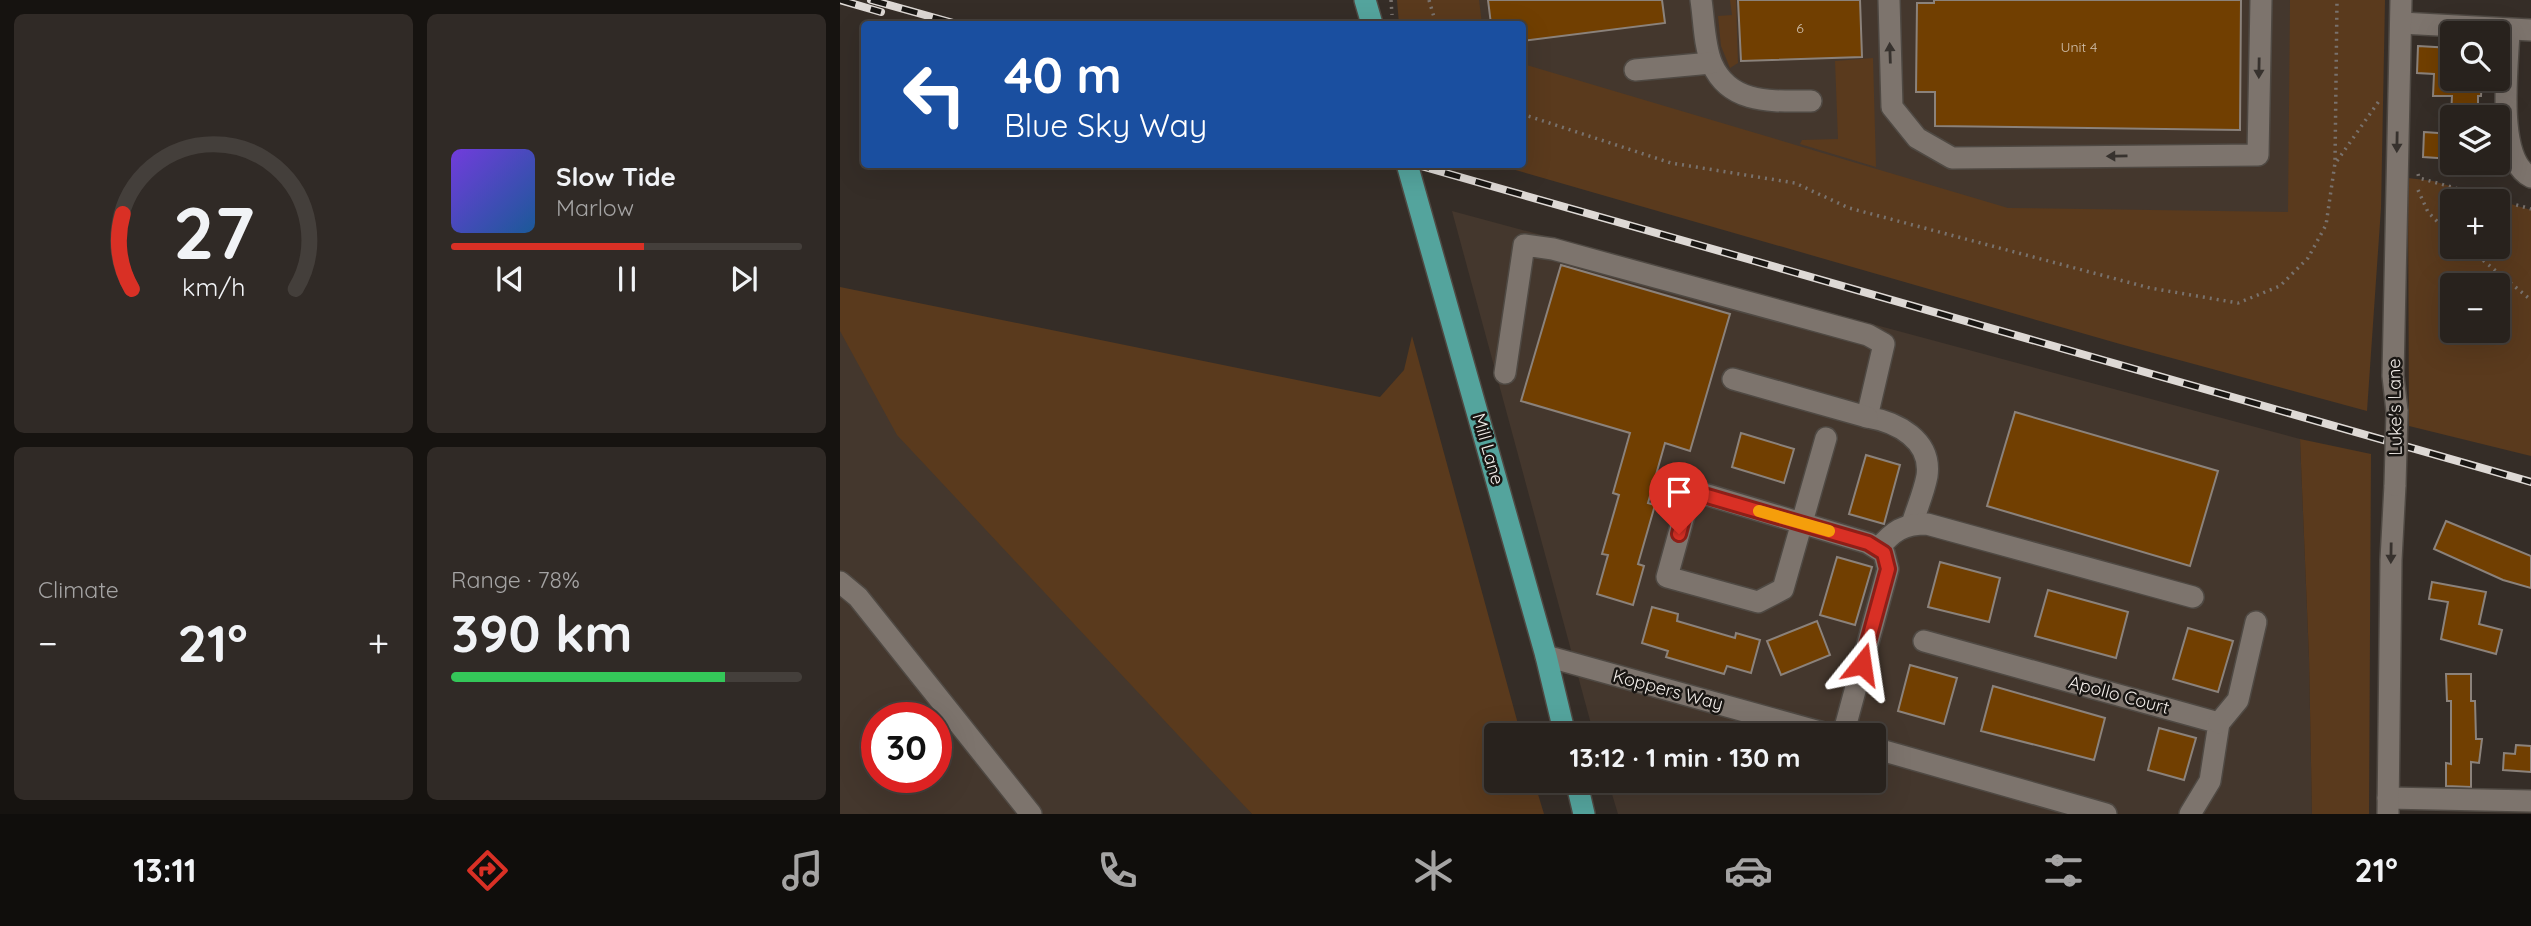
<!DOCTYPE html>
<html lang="en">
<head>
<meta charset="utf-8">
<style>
	body { margin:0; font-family:Quicksand,sans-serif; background:#302a26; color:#f1f3f6; height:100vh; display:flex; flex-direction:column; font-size:26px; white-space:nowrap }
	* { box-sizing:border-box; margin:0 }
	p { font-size:23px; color:#a5a4a4 }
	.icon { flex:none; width:38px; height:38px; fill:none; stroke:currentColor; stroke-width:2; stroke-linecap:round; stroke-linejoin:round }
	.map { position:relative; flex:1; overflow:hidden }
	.sheet { display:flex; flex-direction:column; gap:14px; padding:14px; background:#161310; width:840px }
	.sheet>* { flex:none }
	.guide { position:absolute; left:21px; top:21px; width:665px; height:147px; border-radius:7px; box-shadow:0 7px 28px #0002,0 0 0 2px #443f3b; background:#1a4fa0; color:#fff; overflow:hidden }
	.controls { position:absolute; left:1600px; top:21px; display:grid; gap:14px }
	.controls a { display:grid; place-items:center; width:70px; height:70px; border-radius:7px; background:#28221d; box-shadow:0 7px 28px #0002,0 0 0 2px #443f3b; font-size:35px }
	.speed { position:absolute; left:21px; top:702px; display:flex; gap:14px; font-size:35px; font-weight:700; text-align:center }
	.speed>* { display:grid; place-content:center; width:91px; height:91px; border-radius:50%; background:#28221d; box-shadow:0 7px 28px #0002,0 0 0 2px #443f3b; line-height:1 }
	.speed .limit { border:10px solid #d22; background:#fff; color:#111 }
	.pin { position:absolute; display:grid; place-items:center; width:60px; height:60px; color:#fff; margin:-72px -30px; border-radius:50% 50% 50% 0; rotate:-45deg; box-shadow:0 0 7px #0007 }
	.pin .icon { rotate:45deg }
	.me { position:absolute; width:77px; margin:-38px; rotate:15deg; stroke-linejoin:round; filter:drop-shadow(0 0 5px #0008) }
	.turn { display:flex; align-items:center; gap:24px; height:147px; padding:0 28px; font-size:32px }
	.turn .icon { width:91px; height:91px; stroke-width:2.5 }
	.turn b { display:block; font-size:49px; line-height:60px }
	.big { font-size:52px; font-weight:700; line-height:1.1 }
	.sheet .widget { flex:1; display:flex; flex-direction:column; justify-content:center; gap:10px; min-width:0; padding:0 24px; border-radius:10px; background:#302a26 }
	.sheet .dial { align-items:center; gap:0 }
	.dial svg { height:182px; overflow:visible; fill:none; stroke:#443f3b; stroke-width:7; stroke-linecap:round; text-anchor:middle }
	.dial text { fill:#f1f3f6; stroke:none }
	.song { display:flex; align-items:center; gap:21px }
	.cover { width:84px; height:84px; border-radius:10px; background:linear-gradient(135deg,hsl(260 70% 55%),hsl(210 70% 35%)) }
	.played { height:7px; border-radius:4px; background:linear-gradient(90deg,#d93025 55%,#443f3b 55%) }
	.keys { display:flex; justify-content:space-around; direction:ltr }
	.heat { display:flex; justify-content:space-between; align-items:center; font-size:38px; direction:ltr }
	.charge { height:10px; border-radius:5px; background:linear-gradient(90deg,#34c759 78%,#443f3b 0) }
	.sheet .tiles { flex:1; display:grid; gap:14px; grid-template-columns:repeat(2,1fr) }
	.trip { position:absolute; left:644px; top:723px; width:402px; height:70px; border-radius:7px; background:#28221d; box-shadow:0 7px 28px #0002,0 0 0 2px #443f3b; font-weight:700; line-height:70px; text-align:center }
	.tabs { display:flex; height:112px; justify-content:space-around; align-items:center; background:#100e0c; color:#a5a4a4 }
	.tabs .icon { width:49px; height:49px }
	.tabs .current { color:#d93025 }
	.tabs b { font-size:32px; color:#f1f3f6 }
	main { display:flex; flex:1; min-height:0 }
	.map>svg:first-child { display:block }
</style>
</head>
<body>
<main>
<section class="sheet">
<div class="tiles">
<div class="widget dial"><svg viewBox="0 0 100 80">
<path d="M14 69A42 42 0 1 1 86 69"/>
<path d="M14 69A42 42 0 0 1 10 36" stroke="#d93025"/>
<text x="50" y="56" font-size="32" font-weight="700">27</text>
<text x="50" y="72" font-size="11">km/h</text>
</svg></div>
<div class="widget">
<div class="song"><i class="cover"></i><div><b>Slow Tide</b><p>Marlow</p></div></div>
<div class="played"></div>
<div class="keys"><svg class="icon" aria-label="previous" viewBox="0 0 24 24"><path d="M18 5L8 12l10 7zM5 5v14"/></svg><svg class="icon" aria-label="pause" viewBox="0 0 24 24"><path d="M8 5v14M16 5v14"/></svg><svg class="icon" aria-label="next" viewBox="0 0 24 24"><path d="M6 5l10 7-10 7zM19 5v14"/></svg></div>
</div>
<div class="widget"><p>Climate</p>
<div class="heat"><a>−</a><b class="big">21°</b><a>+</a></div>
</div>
<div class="widget"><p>Range · 78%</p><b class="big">390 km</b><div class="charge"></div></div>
</div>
</section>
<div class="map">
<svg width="1691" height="814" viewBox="0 0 1691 814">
	<rect width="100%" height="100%" fill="#352d27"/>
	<!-- built -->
	<g fill="#44372d" fill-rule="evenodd">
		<polygon points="609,0 1488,0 1488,63 1434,284 683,110 682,24 615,24"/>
		<polygon points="612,211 1460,439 1469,657 1472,814 778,814 768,781 1034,780 1034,735 754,735"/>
		<path d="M0,322L412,814H0ZM37,718H96V777H37Z"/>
	</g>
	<!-- green -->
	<g fill="#5a3a1d" fill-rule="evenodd">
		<polygon points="557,0 639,0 642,24 559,24"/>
		<polygon points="890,0 896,0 898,63 890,68 881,46 878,16 892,15"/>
		<polygon points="1450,0 1545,0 1541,208 1527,411 1280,344 658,165 682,164 683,64 1168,208 1448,212"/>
		<polygon points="1033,58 1036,167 960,144 962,140 998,139 995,61"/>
		<path d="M1568,178L1593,181L1691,210V456L1569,426ZM1657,201V247H1612V201ZM1657,285V331H1612V285Z"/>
		<polygon points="0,287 540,397 564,370 572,336 681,735 656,735 656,780 694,781 704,814 412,814 57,435 0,331"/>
		<polygon points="1460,439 1531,454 1529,814 1472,814 1469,657"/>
	</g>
	<!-- building -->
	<g fill="#713f01" stroke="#8b827b" stroke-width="2">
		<polygon points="648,0 822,0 825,23 682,41 682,24 651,24"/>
		<polygon points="898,0 1020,0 1022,57 901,61"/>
		<polygon points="1094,0 1401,0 1400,130 1095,126 1095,92 1076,92 1077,3 1094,3"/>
		<polygon points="1578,46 1612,48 1612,79 1642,79 1641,96 1638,96 1638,116 1611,115 1612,96 1593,96 1594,74 1577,73"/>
		<polygon points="1584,132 1612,134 1612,159 1583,157"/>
		<polygon points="721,265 890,314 850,451 825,443 808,503 815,505 798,564 804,566 793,605 757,594 768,555 762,554 779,495 773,493 790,433 681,401"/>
		<polygon points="1175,412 1378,471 1350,566 1147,506"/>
		<polygon points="901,433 954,449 944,483 892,467"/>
		<polygon points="1026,455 1060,465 1044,524 1009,514"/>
		<polygon points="1606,521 1691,556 1691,588 1663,580 1594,549"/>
		<polygon points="997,557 1032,567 1015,625 980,615"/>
		<polygon points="1100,562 1160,578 1149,622 1088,607"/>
		<polygon points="1592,582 1646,592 1639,624 1662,630 1656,654 1601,639 1608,602 1589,599"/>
		<polygon points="1208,590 1288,612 1276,658 1195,636"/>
		<polygon points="812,607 838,614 837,621 895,638 896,633 920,640 911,673 887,666 884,674 826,657 828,651 802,643"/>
		<polygon points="977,621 990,655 941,675 927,641"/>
		<polygon points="1348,628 1393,641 1378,692 1333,679"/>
		<polygon points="1070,665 1117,678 1104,724 1058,711"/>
		<polygon points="1606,674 1631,674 1631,701 1635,701 1636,739 1642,739 1639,763 1631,762 1631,787 1606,786 1606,763 1611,764 1611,701 1607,701"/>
		<polygon points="1153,686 1265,718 1254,760 1141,731"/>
		<polygon points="1319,728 1356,738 1344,780 1308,770"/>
		<polygon points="1676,745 1691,746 1691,772 1663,770 1664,753 1675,754"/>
	</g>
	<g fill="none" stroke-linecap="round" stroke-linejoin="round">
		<defs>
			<g id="minor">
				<path d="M861,0C864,19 864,46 872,64C890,105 933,101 971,101"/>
				<polyline points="1049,0 1052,107 1077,138 1112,158 1418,155 1421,0"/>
				<polyline points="1561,23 1691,30"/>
				<path d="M1669,31C1668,65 1655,160 1691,177"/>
				<polyline points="795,70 871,63"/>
				<path d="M665,373L684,245L713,249L1028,335L1044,344L1027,417C1057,422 1092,440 1087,476C1084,492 1077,508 1072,524"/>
				<polyline points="893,379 1027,417"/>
				<polyline points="1557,411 1553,376 1561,0"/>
				<polyline points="986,438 943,589 918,602 827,577 851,490 1028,543 1044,553 1048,569 1003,735"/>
				<path d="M1038,549C1053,531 1063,524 1087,524L1353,597"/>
				<polyline points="0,582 18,597 191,814"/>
				<polyline points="1084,641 1379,723 1370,781 1350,814"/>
				<polyline points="706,656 991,735"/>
				<polyline points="1379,723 1398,700 1416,622"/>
				<polyline points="1034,748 1266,814"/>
				<polyline points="1548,798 1691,801"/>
				<polyline points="1548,814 1551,560 1555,485"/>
			</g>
			<g id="major">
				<polyline points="525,0 532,24"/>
				<polyline points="567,164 706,656 725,735"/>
				<polyline points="736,780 744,814"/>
			</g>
		</defs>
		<!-- minor casing -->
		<use href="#minor" stroke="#4f4943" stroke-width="24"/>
		<!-- major casing -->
		<use href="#major" stroke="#4f4943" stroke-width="24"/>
		<!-- path -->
		<g stroke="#79726d" stroke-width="3.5" stroke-dasharray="2 5" stroke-linecap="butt">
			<polyline points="551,0 552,15"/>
			<polyline points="589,0 596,24"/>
			<polyline points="682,114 831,163 955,183 1009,208 1310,288 1398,303 1440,286 1468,258 1486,225 1495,163 1497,0"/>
			<polyline points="1497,161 1539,101"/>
			<polyline points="1578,174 1579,178 1691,209"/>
			<polyline points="1578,190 1588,212 1612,237"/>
			<polyline points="1627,247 1691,300"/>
		</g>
		<!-- minor -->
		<use href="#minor" stroke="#7d746d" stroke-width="21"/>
		<!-- major -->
		<use href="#major" stroke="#54a49d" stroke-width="21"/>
		<defs>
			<g id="rail">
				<polyline points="0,0 41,12"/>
				<polyline points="31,0 117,24"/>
				<polyline points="574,164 1691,482"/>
			</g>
		</defs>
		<!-- rail casing -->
		<use href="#rail" stroke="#ded9d5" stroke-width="8"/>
		<!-- rail -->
		<use href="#rail" stroke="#191613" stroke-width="5" stroke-dasharray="16" stroke-linecap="butt"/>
		<defs>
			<polyline id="minor-bridge" points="1555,485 1557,411"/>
		</defs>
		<!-- minor-bridge casing -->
		<use href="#minor-bridge" stroke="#4f4943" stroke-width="24" stroke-linecap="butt"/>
		<!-- minor-bridge -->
		<use href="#minor-bridge" stroke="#7d746d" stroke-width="21"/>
	</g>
	<!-- one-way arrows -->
	<defs><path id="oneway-solid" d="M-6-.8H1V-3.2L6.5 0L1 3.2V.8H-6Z" transform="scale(1.75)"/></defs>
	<g fill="#37322e">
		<use href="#oneway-solid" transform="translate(1050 53) rotate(-92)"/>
		<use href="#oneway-solid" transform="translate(1419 68) rotate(91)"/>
		<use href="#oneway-solid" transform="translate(1557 142) rotate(91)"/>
		<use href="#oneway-solid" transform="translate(1277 156) rotate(179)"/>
		<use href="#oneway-solid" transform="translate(1551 553) rotate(91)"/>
	</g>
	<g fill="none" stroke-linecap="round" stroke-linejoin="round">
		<defs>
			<polyline id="route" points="839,534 850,491 1028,543 1044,553 1048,569 1022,664"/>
		</defs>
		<!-- route casing -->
		<use href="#route" stroke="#8d1f18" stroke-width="18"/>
		<!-- route -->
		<use href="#route" stroke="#d93025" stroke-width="12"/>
		<!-- slow -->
		<polyline stroke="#f59e0b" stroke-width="12" points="919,511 989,531"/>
	</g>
	<g text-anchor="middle" stroke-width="5" stroke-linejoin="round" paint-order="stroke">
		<!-- number labels -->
		<g font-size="14" fill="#d2c2af">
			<text x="960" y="33">6</text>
			<text x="1239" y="52">Unit 4</text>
		</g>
		<!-- street labels -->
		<g font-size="18" fill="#f2ede9" stroke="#191613">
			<text transform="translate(1555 407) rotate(-91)" y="6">Luke's Lane</text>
			<text transform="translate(648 449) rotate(74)" y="6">Mill Lane</text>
			<text transform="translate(828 690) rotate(15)" y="6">Koppers Way</text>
			<text transform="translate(1279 695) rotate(15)" y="6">Apollo Court</text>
		</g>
	</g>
</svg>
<div class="controls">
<a><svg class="icon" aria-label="search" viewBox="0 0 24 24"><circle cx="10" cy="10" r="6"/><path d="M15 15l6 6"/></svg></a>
<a><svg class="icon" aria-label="layers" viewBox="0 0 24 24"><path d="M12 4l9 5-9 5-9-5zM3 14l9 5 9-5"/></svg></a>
<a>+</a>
<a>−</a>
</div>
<div class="speed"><div class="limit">30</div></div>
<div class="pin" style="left:839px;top:534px;background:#d93025"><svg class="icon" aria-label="arrive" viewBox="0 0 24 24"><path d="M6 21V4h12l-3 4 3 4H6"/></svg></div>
<svg class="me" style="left:1022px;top:664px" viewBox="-20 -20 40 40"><path d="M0-17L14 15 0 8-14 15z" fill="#d93025" stroke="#fff" stroke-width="4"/></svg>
<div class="trip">13:12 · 1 min · 130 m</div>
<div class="guide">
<div class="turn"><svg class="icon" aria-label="left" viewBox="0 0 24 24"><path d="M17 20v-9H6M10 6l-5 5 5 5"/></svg><div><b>40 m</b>Blue Sky Way</div></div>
</div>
</div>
</main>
<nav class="tabs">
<b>13:11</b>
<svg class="icon current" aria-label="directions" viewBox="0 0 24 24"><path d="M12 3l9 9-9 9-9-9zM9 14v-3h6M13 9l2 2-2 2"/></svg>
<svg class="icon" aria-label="music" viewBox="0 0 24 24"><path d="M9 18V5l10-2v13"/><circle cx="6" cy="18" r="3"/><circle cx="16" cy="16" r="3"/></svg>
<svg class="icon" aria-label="phone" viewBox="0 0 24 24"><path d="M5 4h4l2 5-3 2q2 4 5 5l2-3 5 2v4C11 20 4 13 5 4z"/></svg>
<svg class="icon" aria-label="climate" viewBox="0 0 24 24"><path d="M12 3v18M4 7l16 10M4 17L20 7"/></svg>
<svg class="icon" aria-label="car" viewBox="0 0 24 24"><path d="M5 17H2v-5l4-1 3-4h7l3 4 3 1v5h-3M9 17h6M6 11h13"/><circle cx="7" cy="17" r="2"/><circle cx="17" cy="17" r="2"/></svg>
<svg class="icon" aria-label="filters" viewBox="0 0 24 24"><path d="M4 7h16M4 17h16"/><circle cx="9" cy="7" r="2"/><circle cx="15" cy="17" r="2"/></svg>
<b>21°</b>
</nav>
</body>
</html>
